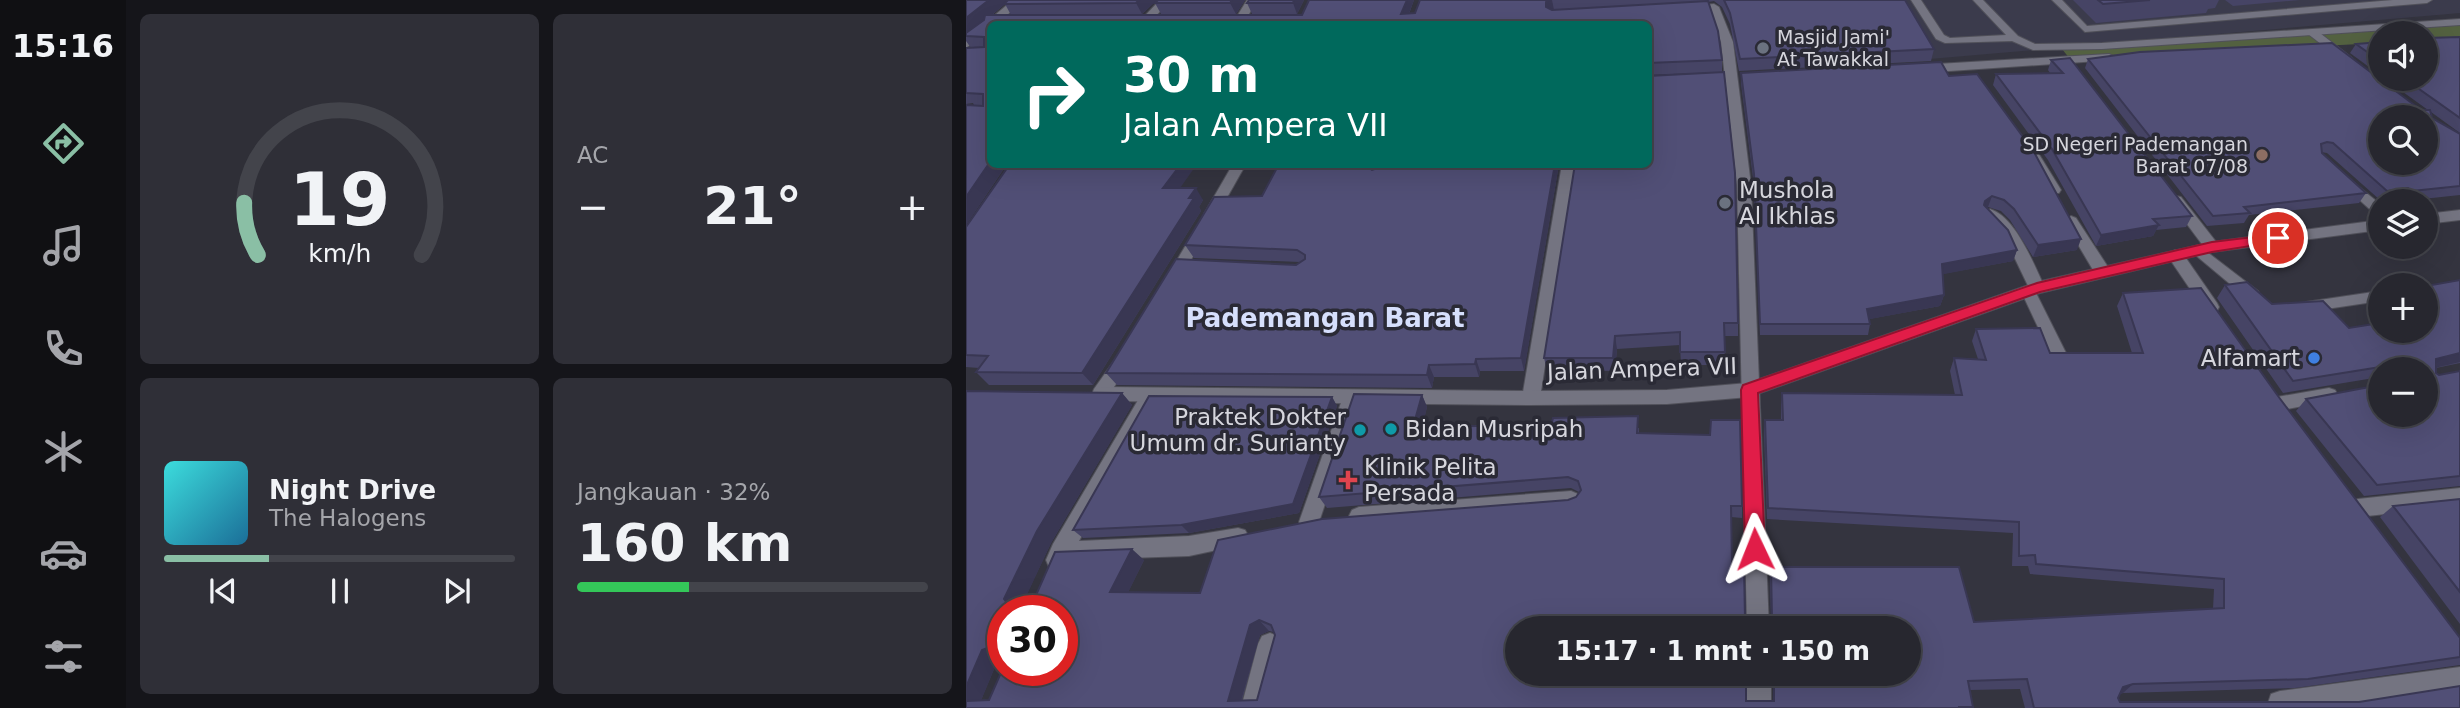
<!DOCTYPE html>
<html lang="id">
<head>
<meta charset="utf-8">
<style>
	body { margin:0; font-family:"DejaVu Sans",sans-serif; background:#2f2f37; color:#f1f3f6; height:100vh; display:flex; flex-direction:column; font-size:26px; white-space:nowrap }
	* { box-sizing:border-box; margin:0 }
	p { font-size:23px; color:#a4a5aa }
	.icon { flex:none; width:38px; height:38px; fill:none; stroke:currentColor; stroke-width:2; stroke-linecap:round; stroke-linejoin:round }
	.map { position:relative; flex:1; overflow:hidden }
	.panel { display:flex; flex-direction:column; gap:14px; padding:14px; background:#15151a; width:840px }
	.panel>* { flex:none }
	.top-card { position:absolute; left:21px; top:21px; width:665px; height:147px; border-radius:10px; box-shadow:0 7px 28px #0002,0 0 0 2px #43444b; background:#00695c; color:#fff; overflow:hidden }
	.fabs { position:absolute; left:1402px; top:21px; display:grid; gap:14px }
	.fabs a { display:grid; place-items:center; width:70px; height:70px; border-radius:50%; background:#27272f; box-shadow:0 7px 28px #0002,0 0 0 2px #43444b; font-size:35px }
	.speed { position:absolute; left:21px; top:595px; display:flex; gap:14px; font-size:35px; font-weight:700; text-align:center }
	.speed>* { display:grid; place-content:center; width:91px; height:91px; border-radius:50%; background:#27272f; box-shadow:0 7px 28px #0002,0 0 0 2px #43444b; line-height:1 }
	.speed .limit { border:10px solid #d22; background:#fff; color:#111 }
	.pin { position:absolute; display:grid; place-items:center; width:60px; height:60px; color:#fff; margin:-30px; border:4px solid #fff; border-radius:50%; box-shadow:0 2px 7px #0007 }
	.me { position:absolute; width:77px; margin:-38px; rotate:358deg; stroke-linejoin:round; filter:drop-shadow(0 0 5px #0008) }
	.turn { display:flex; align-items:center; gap:24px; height:147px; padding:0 21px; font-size:32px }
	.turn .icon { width:91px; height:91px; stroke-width:2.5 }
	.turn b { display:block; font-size:49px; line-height:60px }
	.big { font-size:52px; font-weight:700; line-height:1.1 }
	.panel .widget { flex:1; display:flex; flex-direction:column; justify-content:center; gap:10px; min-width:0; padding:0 24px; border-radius:10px; background:#2f2f37 }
	.panel .dial { align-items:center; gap:0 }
	.dial svg { height:182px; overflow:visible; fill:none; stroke:#43444b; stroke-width:7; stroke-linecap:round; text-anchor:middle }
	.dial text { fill:#f1f3f6; stroke:none }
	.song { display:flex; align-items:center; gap:21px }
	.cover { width:84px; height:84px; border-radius:10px; background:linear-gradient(135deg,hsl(180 70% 55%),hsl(200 70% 35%)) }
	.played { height:7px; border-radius:4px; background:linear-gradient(90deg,#8abfa5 30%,#43444b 30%) }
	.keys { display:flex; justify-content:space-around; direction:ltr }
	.heat { display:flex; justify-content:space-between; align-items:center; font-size:38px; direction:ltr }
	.charge { height:10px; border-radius:5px; background:linear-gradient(90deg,#34c759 32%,#43444b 0) }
	.panel .tiles { flex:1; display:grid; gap:14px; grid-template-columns:repeat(2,1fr) }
	.trip { position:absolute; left:539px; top:616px; width:416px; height:70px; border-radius:35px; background:#27272f; box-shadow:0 7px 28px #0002,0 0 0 2px #43444b; font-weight:700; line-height:70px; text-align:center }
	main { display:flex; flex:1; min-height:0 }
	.tabs { display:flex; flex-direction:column; width:126px; justify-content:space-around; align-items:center; background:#101013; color:#a4a5aa }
	.tabs .icon { width:49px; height:49px }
	.tabs .current { color:#8abfa5 }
	.tabs b { font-size:32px; color:#f1f3f6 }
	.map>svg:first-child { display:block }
</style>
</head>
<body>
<main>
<nav class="tabs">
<b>15:16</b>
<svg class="icon current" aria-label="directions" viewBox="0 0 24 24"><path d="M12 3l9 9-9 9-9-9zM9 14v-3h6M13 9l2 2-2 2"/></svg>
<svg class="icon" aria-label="music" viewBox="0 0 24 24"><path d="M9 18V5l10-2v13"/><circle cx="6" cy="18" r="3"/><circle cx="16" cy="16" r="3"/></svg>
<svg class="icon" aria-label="phone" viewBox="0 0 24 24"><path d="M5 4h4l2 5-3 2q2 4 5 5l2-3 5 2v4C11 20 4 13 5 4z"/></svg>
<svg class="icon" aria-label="climate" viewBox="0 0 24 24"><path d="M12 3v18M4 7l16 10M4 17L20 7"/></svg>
<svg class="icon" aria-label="car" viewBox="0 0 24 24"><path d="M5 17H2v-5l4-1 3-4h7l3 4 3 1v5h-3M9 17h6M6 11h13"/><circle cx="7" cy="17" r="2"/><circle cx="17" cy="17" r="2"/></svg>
<svg class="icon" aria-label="filters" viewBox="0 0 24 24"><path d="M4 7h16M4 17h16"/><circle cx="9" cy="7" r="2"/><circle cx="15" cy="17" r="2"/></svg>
</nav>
<section class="panel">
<div class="tiles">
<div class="widget dial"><svg viewBox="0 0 100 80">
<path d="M14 69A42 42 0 1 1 86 69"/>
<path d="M14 69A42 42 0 0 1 8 46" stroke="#8abfa5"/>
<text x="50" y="56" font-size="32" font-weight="700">19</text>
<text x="50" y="72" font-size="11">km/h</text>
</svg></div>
<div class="widget"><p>AC</p>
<div class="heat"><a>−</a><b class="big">21°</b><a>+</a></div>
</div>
<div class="widget">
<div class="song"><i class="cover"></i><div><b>Night Drive</b><p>The Halogens</p></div></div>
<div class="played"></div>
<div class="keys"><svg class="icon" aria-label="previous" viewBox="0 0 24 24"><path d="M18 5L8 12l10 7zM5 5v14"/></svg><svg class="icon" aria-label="pause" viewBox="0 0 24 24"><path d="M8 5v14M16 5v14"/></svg><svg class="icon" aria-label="next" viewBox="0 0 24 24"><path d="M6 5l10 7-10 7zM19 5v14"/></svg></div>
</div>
<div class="widget"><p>Jangkauan · 32%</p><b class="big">160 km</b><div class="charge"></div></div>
</div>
</section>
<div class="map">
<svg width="1494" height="708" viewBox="0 0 1494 708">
	<rect width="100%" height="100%" fill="#34343f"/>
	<!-- built -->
	<polygon fill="#3b3b4c" points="838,0 1494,0 1494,13 871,67"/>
	<!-- green -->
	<polygon fill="#536140" points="1494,19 1494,39 1460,40 1460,33 1414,33 1414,43 1104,59 1096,49"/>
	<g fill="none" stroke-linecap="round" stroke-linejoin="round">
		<defs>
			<g id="lane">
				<polygon points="945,0 955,0 978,35 984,38 1040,35 1007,0 1017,0 1052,36 1069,44 1136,43 1494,19 1494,25 1136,49 1067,50 1046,41 979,43 970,39"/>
				<polygon points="1086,0 1096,0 1121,26 1427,0 1466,0 1461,3 1119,32"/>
				<polygon points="267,164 280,164 250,217 240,217 238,214"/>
				<polygon points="1382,178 1414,204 1414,215 1409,214 1377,185 1377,179"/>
				<polygon points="234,229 241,233 213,280 208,282 203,280 201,277 227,233"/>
				<polygon points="1232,245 1292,291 1294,295 1292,299 1282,299 1227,253 1225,250"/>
				<polygon points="1062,286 1069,291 1102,357 1100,361 1094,363 1086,357 1055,291"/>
				<polygon points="1414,291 1414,301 1340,312 1333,307 1340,302"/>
				<polygon points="156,356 162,358 164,362 162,366 140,399 128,399 126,394 128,389 150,358"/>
			</g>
			<g id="street">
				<polygon points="47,0 58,0 31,24 24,24 24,30 0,48 0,39"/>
				<polygon points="194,0 205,0 182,24 171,24"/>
				<polygon points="281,0 291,0 278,23 270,23 268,21"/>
				<polygon points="748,4 753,7 767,42 785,185 803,628 781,628 771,185 755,42 744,11 722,12 717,9 722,6"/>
				<polygon points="1342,30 1350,30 1386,58 1376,60 1342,34"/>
				<polygon points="1143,54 1147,56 1147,60 954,73 948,69 954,65"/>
				<polygon points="1059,139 1066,143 1095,190 1093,193 1083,193 1081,190 1052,143"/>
				<polygon points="596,164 610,164 574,398 571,403 559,403 556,398"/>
				<polygon points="1210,196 1215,197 1251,243 1254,247 1251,251 1241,251 1203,200"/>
				<path d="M1024,209C1050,217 1068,265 1079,288L1077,292H1065L1040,240L1017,214Z"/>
				<polygon points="1105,216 1110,218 1142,267 1144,271 1142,275 1130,275 1098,221"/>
				<polygon points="1209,250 1215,251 1251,303 1253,307 1251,311 1239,311 1201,255"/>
				<polygon points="184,388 190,390 193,395 113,541 223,536 272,528 279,530 283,537 279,544 223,556 102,560 99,567 91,570 83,567 80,560 87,544 178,390"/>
				<polygon points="1363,388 1369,390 1372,395 1369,400 1311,411 1304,409 1302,404 1304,399 1311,397"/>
				<polygon points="386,390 392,392 395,397 353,522 350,528 343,531 336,528 333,522 377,397 380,392"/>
				<polygon points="1494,488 1494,506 1392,517 1385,514 1382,508 1385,502 1392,499"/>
				<polygon points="605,491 612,494 615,500 612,506 605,509 393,525 386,522 383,516 386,510 393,507"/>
				<polygon points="304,633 312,636 316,644 299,708 275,708 292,644 296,636"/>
				<polygon points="1494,667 1494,691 1367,708 1304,708 1302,703 1305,694 1314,691"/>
				<rect x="781" y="674" width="24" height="34"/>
			</g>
			<g id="secondary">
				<polygon points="1494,210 1494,220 1460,224 1460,214"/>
				<polygon points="1414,220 1414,230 1246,252 1074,293 783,397 701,404 565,405 136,401 130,399 127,394 130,389 136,387 565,391 701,390 782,383 1071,282 1246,242"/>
			</g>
		</defs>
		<!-- lane casing -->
		<use href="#lane" stroke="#505059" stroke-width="2"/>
		<!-- street casing -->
		<use href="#street" stroke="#505059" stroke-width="2"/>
		<!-- secondary casing -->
		<use href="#secondary" stroke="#505059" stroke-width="2"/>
		<!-- lane -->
		<use href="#lane" fill="#747481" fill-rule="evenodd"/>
		<!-- street -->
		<use href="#street" fill="#747481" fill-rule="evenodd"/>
		<!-- secondary -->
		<use href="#secondary" fill="#747481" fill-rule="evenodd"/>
	</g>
	<!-- wall -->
	<g fill="#464465" fill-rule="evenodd">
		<path d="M0,0H191L176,14L94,15H336L343,0H448L443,14L449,13L454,0H939L968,49L965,61L773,71L764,24L756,7L748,1L742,2L756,60V72L682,75V24H24V164H41L0,225L8,105L7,103L0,104V48H5L0,41ZM39,4L45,15H26Z"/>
		<polygon points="192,0 279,0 270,14 195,14 189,3"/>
		<polygon points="283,0 338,0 331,14 286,14 281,3"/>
		<polygon points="1107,0 1253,0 1249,8 1242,9 1240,13 1130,23"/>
		<polygon points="1259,0 1334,0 1267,6"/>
		<polygon points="1494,37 1494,133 1465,112 1466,118 1494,134 1494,195 1438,201 1434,198 1414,200 1361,153 1355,152 1356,153 1400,193 1393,203 1283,215 1278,223 1241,226 1119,68 1122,59 1462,110 1419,79 1460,79"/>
		<polygon points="1414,42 1414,75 1384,53 1390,44"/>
		<polygon points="1085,60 1226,216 1220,227 1190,230 1187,236 1130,246 1082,160 1027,85 1030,74 1084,73 1082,70"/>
		<polygon points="775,73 983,76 1111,250 1067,257 1044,220 1035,211 1022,207 1021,208 1051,250 1047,261 976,274 978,295 974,306 903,319 904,324 902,335 794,335 788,185 775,83"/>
		<polygon points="313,164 407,164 406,170 415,167 416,164 593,164 558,371 514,371 513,377 468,377 466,388 151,385 140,373 334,262 228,258 219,245 296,196"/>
		<polygon points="609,164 772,323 772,336 758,336 759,365 715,365 714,345 651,349 649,371 581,370 578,358"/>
		<polygon points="214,188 237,200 233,207 235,211 127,385 23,385 10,372 13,368 0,367 0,227"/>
		<polygon points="1494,280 1494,363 1470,368 1470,373 1473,375 1494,371 1494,486 1398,496 1330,411 1340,399 1414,415 1460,369 1414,369 1414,377 1317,393 1251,298 1259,285 1306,304 1383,328 1460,331 1460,286"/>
		<path d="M1157,293L1312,396L1494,638V665L1329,688L1157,693L1153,694L1152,698L1154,702L1494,708H1059L1054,689L1004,690L1006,708H0V391L156,393L166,405L85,543L57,602H67L178,560L162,592L234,593L602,500L610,497L613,492L605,488L361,508L353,497L456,395L461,407L456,427L673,428V433L776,506V518L765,517L766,567L779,618L782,620H805L804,578L805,567L1008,622L1247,609L1248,589L1064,574L1062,566H1046L1047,533L801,519L798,432L799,420H815V405L816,393L989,395L984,371L988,358L1012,359L1006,341L1010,329L1084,353H1166L1151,306ZM37,611L96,670L23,700H15L31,662L37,666ZM551,628L943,674H807V701H780ZM303,631L308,632L309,635L291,700H276L294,635Z"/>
		<polygon points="366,397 371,406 333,513 223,533 117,538 107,530"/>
		<polygon points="1494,499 1494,624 1414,517 1427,506"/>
	</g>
	<!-- shaded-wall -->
	<g fill="#393753">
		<polygon points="23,0 44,0 0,36 0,18"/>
		<polygon points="173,0 191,0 176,14 170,3"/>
		<polygon points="266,0 279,0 270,14 264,3"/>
		<polygon points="328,0 338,0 331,14 327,3"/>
		<polygon points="441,0 448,0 439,24 435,14"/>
		<polygon points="584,0 586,0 588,10 582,18 580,2"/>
		<polygon points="24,162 24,164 41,164 0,225 0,197"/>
		<polygon points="215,164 231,164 205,201 197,188"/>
		<polygon points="398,164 407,164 403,177"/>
		<polygon points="589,164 593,164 558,371 555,358"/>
		<polygon points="230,188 237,200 233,207 235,211 127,385 116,373"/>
		<polygon points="1026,196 1022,207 1015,212 1019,201"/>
		<polygon points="1193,225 1187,236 1130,246 1135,235"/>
		<polygon points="1115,239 1111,250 1067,257 1072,245"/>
		<polygon points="1051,250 1047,261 973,275 976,264"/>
		<polygon points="978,295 974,306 899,320 901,309"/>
		<polygon points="649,336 651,349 649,371 647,358"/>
		<polygon points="1494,353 1494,362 1460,370 1470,359"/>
		<polygon points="510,359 514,371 513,377 509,364"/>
		<polygon points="463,365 468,377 466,388 461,375"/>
		<polygon points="156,393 166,405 85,543 54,610 41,603 38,599 71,531"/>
		<polygon points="456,395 461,407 453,439 447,427"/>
		<polygon points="366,397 371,406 333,513 223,533 215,525"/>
		<polygon points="166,549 178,560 157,603 144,592"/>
		<polygon points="293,620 303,631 294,635 273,708 262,701 284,625"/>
		<polygon points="21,648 23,658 31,662 12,708 0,704 0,687 16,650"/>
		<polygon points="1167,684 1157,693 1147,697 1157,687"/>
	</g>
	<!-- building -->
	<g fill="#514f76" stroke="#393753" stroke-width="2" fill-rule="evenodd">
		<polygon points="0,0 23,0 0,18"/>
		<polygon points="42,0 173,0 170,3 38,4"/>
		<polygon points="192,0 266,0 264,3 189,3"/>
		<polygon points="283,0 328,0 327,3 281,3"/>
		<polygon points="343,0 441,0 435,14 449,13 454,0 584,0 580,2 580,7 586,10 742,1 752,31 756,60 682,63 682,24 24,24 24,162 0,197 0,105 17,106 17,94 0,93 0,48 18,47 18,37 0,36 0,33 18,20 19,15 336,15"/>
		<polygon points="758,0 939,0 968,49 774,59 764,13"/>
		<polygon points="1132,0 1184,0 1137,4"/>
		<polygon points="1494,37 1494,118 1439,79 1460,79 1460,38"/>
		<polygon points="1414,42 1414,61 1390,44"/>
		<path d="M1366,43L1455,110H1464L1466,118L1494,134V186L1446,191L1442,188L1421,191L1367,143L1361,142L1355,144L1356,153L1400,193L1278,207L1284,213L1247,216L1122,59L1174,52ZM1414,117H1460V163H1414Z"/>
		<polygon points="1104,58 1226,216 1187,219 1193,225 1135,235 1086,149 1030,74 1097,73 1085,60"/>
		<polygon points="975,62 983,76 1011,74 1068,152 1115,239 1072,245 1048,209 1038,200 1026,196 1019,201 1018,205 1042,230 1051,250 976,264 978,295 901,309 904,324 794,324 788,174 775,73"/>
		<polygon points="758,72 769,173 772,323 758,323 759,352 714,352 714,332 649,336 647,358 578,358 609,164 682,164 682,76"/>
		<polygon points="44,164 215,164 197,188 230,188 223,198 228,198 116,373 10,372 22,356 0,355 0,227"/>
		<polygon points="313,164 398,164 406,170 415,167 416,164 589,164 555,358 510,359 509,364 463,365 461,375 140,373 210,259 330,265 339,259 339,255 331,250 219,245 248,197 296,196"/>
		<polygon points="1494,280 1494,353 1470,359 1470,373 1473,375 1494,371 1494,476 1411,485 1340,399 1414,385 1414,415 1460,415 1460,369 1427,369 1427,365 1327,381 1259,285 1281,282 1306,304 1357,301 1383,328 1414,323 1414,331 1460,331 1460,316 1465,315 1460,311 1460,286"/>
		<path d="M1235,288L1312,396L1494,638V657L1342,679L1167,684L1157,687L1152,698L1154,702H1393L1494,686V708H1068L1061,679L1002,681L1007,707H993V708H0V701L23,700L37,668V670H96V611H37V658H23L21,648L16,650L0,687V391L156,393L71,531L38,599L41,603L67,602L89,552L166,549L144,592L234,593L252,540L356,519L602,500L610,497L615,490L612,481L602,477L353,497L388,394L456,395L447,427L573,425L574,422H586L587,418L672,416L671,433L744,435L745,420H774L776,506H765L766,567H778L779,618L782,620H806L805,567H993L1008,622L1258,608V579L1070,564L1069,555L1053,556V522L802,508L799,420H817L816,393L996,395L988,358L1020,360L1010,329L1074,328L1084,353H1177L1157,293ZM293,620L305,625L309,635L291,700L262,701L284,625ZM551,628H943V674H808V701H780V674H551Z"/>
		<polygon points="183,396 366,397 327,504 215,525 107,530"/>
		<polygon points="1494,499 1494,592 1427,506"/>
	</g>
	<!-- route -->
	<polygon fill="#e11d48" stroke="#92132f" stroke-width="2" points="1312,234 1317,235 1317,241 1246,252 1074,292 792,393 799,549 796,555 789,557 782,555 779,549 775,390 777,385 1071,283 1246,242"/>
	<!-- markers -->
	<g fill="#6b7280" stroke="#2a2a35" stroke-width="2.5">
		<circle cx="797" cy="48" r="7"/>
		<circle cx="759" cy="203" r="7"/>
	</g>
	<circle fill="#8d6e63" stroke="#2a2a35" stroke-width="2.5" cx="1296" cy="155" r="7"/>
	<circle fill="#3f7fe0" stroke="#2a2a35" stroke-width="2.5" cx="1348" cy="358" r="7"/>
	<g fill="#0f9aa8" stroke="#2a2a35" stroke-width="2.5">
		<circle cx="425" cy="429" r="7"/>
		<circle cx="394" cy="430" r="7"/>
	</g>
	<path fill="#e0444e" stroke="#2a2a35" stroke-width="2.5" d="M378.5 469.5h7v7h7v7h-7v7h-7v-7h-7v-7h7z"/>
	<g text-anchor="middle" stroke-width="7" stroke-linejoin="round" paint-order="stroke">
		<!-- far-poi labels -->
		<g font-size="19" fill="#d6d6dd" stroke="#2a2a35" text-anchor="start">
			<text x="811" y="44">Masjid Jami'<tspan x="811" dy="22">At Tawakkal</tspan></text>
			<text x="1282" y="151" text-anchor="end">SD Negeri Pademangan<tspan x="1282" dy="22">Barat 07/08</tspan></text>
		</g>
		<!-- poi labels -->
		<g font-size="23" fill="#d6d6dd" stroke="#2a2a35" text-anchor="start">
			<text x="773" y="198">Mushola<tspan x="773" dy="26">Al Ikhlas</tspan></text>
			<text x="1334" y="366" text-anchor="end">Alfamart</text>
			<text x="380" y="425" text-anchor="end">Praktek Dokter<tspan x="380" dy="26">Umum dr. Surianty</tspan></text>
			<text x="439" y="437">Bidan Musripah</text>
			<text x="398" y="475">Klinik Pelita<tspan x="398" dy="26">Persada</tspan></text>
		</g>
		<!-- street labels -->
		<g font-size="23" fill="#d6d6dd" stroke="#2a2a35">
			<text transform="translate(676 369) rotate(-2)" y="8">Jalan Ampera VII</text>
		</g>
		<!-- quarter labels -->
		<g font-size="26" font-weight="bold" fill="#d6dffc" stroke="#2a2a35">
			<text x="359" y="327">Pademangan Barat</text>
		</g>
	</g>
</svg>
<div class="fabs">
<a><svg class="icon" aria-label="sound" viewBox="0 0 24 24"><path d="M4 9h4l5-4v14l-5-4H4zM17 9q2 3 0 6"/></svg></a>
<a><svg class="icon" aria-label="search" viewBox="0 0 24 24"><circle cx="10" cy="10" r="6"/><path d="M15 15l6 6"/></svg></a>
<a><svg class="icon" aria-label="layers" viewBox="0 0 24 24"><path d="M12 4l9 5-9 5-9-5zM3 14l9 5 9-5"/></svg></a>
<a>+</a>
<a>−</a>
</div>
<div class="speed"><div class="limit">30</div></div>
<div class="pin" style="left:1312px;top:238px;background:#d93025"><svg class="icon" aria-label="arrive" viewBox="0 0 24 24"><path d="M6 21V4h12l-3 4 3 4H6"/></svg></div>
<svg class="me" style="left:789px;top:549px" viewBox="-20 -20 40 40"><path d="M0-17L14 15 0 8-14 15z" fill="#e11d48" stroke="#fff" stroke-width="4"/></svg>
<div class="trip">15:17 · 1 mnt · 150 m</div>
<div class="top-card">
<div class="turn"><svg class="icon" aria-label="right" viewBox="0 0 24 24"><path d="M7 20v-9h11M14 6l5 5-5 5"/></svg><div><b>30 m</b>Jalan Ampera VII</div></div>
</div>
</div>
</main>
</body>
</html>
